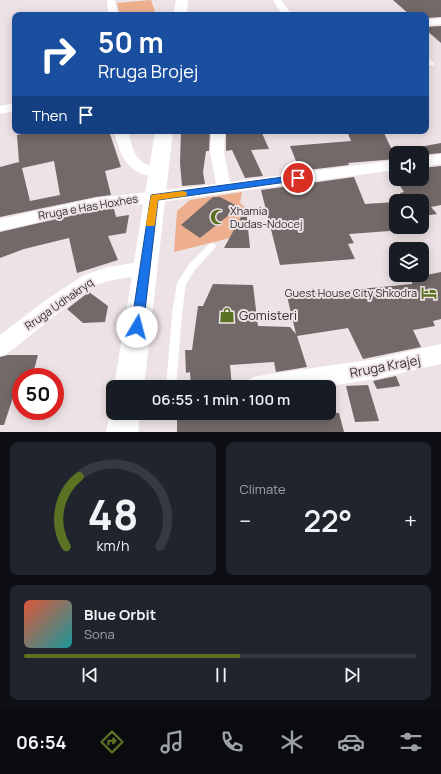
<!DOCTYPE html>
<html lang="en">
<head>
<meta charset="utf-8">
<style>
	body { margin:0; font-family:Manrope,sans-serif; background:#20242c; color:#f1f3f6; height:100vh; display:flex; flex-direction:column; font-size:15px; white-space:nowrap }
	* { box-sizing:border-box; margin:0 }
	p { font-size:13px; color:#9ea1a6 }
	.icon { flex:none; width:22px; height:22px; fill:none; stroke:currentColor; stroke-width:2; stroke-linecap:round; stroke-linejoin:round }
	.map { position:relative; height:432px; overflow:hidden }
	.details { display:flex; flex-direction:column; gap:10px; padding:10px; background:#0d0f14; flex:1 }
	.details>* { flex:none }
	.banner { position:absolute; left:12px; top:12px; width:417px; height:122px; border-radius:8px; box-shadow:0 2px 10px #0003; background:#1a4fa0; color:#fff; overflow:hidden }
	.buttons { position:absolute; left:389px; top:146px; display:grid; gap:8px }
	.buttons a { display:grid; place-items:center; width:40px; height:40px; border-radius:8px; background:#171b24; box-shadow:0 2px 10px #0003; font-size:20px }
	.speed { position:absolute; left:12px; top:368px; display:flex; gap:8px; font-size:20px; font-weight:700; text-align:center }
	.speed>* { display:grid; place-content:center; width:52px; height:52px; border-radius:50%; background:#171b24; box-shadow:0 2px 10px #0003; line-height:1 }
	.speed .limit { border:6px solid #d22; background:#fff; color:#111 }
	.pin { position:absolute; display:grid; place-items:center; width:34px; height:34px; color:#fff; margin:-17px; border:2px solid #fff; border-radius:50%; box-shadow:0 1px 4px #0007 }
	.me { position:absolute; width:44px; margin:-22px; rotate:8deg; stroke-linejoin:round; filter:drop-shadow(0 0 3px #0008) }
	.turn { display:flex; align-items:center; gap:14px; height:84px; padding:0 20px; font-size:18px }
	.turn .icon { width:52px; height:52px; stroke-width:2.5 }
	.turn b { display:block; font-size:28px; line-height:34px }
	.then { display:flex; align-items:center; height:38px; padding:0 20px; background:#0003; gap:8px; font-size:15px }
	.big { font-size:30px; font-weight:600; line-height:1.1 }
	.details .card { flex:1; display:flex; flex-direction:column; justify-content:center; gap:6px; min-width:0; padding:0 14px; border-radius:8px; background:#20242c }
	.details .dial { align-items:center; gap:0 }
	.dial svg { height:104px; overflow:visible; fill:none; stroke:#363941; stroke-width:7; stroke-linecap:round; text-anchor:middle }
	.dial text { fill:#f1f3f6; stroke:none }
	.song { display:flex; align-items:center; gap:12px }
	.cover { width:48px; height:48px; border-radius:6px; background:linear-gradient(135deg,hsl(10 70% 55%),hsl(180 70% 35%)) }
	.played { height:4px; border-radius:2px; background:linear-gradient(90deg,#5b7223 55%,#363941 55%) }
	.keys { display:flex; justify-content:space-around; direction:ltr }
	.heat { display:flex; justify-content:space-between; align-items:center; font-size:22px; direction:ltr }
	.details .tiles { flex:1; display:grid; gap:10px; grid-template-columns:1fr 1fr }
	.card:last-child { grid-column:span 2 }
	.trip { position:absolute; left:106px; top:380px; width:230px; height:40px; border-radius:8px; background:#171b24; box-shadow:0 2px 10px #0003; font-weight:600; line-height:40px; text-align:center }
	.dock { display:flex; height:64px; justify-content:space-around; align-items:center; background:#090b0e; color:#9ea1a6 }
	.dock .icon { width:28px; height:28px }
	.dock .on { color:#5b7223 }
	.dock b { font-size:18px; color:#f1f3f6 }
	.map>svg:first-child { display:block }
</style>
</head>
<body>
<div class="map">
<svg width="441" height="432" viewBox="0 0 441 432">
	<rect width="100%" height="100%" fill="#ede2e5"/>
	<!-- green -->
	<g fill="#edaf8e">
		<polygon points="151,0 156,15 120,15 117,3"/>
		<polygon points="242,192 240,203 250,212 234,237 174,252 177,211 190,200"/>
	</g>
	<!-- building -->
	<g fill="#726968" fill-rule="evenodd">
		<polygon points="393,0 441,0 441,17 426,18 426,15 410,15"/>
		<polygon points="441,26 441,43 426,30 426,27"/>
		<path d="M35,131H109L121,167L105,171L111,195L96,197L0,217V167L19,162L17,135ZM54,161L60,195L30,201L22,168Z"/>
		<polygon points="181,131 210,131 209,151 206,151 203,172 205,184 182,186 180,163"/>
		<polygon points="226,131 261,131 269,149 251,150 263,176 245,178 232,150 226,151"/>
		<polygon points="347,131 383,131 393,152 441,143 441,153 422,155 422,153 396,153 396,159 348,163 349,165 300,171 290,146 351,141"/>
		<polygon points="441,166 441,205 431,207 437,214 422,216 422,201 405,201 400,193 404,192 391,172 396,172 396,179 422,179 422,168"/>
		<polygon points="354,177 365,204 396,202 396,227 402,227 403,230 349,234 354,243 348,244 355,259 280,265 261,190"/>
		<polygon points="213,197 220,197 239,207 200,238 181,225"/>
		<polygon points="246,208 250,248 224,248"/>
		<polygon points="114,209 116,217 129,215 126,233 108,236 118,260 77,273 69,238 24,249 0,258 0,232 96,210"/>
		<polygon points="441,272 441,319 433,321 435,326 413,330 421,347 363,359 348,328 297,336 307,367 276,372 274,362 230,365 232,387 191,387 190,372 186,373 185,350 192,350 198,306 203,306 213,284 253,285 258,326 290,327 296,334 287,296 412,284 412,278"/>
		<polygon points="89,292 108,306 105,322 83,323 67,309"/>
		<polygon points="8,355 38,355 32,377 21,377 21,391 15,391 4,425 0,425 0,357"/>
		<polygon points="396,376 400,386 377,389 373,381"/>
		<polygon points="368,385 379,421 355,422 346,386"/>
		<polygon points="177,413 339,413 344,432 177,432"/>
	</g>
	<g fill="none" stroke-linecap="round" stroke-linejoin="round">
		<!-- service -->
		<g fill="#fff" fill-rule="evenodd">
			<polygon points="426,57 434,63 434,65 430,65 426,62"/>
			<polygon points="212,243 215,244 216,246 215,248 195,270 186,284 182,314 176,387 166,387 172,314 177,283 189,264 209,244"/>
		</g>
		<!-- minor -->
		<g fill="#fff" fill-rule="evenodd">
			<polygon points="107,0 115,0 118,15 108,15"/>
			<polygon points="273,0 281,0 292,15 282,15"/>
			<polygon points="441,18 441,24 426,26 426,20"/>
			<polygon points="15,103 15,111 0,114 0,106"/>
			<path d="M114,131H128C133,150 134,161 155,168C159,170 163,170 165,174L163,177C157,179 151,177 145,175C124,168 119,151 114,131Z"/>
			<polygon points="211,131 225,131 224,152 230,182 396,160 396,170 154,203 96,209 0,231 0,219 96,198 216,184 210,152"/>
			<polygon points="441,154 441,164 422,167 422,157"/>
			<polygon points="145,261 151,263 154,268 151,273 108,281 96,285 57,314 7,354 0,356 0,335 43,302 84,275 108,267"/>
			<polygon points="441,344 441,364 375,379 325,387 246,387 249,379 257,376 375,359"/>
		</g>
		<!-- secondary -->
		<g fill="#fff" fill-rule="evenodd">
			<polygon points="176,0 188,0 187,15 173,15"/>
			<polygon points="155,131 173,131 144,387 114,387"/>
			<polygon points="113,405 113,413 140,413 138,432 106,432 110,413"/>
		</g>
	</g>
	<!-- route -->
	<polygon fill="#1a73e8" stroke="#114b97" points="298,175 302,178 301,180 158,200 143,327 141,331 137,332 133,331 131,327 151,195"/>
	<!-- slow -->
	<polygon fill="#f59e0b" points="183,191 186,192 187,194 186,196 158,200 155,224 154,226 147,226 146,224 151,195"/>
	<!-- icons -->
	<defs>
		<symbol id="mosque-bare" viewBox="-9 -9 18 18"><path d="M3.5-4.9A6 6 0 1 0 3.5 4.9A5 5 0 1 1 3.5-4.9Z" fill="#5b7223" stroke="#ede2e5" stroke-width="2.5" paint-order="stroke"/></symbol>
		<symbol id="hotel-bare" viewBox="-9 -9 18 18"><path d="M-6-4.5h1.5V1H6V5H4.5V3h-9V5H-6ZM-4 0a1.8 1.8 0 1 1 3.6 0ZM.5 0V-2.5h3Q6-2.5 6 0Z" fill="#5b7223" stroke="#ede2e5" stroke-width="2.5" paint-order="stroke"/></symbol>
		<symbol id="shop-bare" viewBox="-9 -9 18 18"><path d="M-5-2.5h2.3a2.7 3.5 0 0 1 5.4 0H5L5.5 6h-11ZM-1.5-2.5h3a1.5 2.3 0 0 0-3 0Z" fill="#5b7223" stroke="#ede2e5" stroke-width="2.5" paint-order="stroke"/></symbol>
	</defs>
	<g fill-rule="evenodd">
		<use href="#mosque-bare" x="207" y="206" width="22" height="22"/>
		<use href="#hotel-bare" x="418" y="282" width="22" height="22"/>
		<use href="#shop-bare" x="216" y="304" width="22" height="22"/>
	</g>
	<g text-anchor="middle" stroke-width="4" stroke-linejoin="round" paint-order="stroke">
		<!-- street labels -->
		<g font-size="11" fill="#322e2f" stroke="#ede2e5">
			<text transform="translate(88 207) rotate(-10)" y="4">Rruga e Has Hoxhes</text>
			<text transform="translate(59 304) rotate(-35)" y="4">Rruga Udhakryq</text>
		</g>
		<!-- poi labels -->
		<g font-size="11" fill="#322e2f" stroke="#ede2e5" text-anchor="start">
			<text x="230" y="215">Xhamia<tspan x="230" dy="13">Dudas-Ndocej</tspan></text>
			<text x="417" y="297" text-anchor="end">Guest House City Shkodra</text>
		</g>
		<!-- near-poi labels -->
		<g font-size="13" fill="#322e2f" stroke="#ede2e5" text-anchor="start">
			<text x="239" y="320">Gomisteri</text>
		</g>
		<!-- near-street labels -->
		<g font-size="13" fill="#322e2f" stroke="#ede2e5">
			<text transform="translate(385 366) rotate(-11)" y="5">Rruga Krajej</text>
		</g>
	</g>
</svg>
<div class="buttons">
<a><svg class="icon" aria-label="sound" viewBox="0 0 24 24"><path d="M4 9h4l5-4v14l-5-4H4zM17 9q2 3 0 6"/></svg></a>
<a><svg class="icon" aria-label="search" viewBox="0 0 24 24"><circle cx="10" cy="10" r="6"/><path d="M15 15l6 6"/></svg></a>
<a><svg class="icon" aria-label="layers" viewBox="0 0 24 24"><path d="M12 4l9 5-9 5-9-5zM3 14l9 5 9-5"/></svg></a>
</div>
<div class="speed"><div class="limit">50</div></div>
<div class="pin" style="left:298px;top:178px;background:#d93025"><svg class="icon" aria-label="arrive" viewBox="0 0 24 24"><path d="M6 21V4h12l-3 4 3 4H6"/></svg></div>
<svg class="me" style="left:137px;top:327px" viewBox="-20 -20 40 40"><circle r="19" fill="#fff"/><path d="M0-13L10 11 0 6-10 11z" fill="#1a73e8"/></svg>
<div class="trip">06:55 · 1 min · 100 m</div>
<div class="banner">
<div class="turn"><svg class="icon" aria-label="right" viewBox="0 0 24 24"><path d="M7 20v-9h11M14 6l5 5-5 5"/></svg><div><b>50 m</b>Rruga Brojej</div></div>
<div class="then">Then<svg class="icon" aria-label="arrive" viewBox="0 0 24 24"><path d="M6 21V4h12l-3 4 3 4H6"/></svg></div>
</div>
</div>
<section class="details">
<div class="tiles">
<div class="card dial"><svg viewBox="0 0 100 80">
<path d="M14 69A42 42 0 1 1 86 69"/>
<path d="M14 69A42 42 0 0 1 24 15" stroke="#5b7223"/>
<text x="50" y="56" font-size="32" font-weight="700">48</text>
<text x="50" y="72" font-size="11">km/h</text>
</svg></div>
<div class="card"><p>Climate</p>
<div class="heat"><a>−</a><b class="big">22°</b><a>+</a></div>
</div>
<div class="card">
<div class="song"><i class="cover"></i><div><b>Blue Orbit</b><p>Sona</p></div></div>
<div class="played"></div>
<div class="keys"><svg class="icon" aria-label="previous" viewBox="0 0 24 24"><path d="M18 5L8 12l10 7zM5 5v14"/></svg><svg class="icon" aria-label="pause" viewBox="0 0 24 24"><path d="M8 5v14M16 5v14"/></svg><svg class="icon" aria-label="next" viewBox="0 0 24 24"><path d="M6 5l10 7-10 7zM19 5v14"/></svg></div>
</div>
</div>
</section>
<nav class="dock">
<b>06:54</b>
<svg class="icon on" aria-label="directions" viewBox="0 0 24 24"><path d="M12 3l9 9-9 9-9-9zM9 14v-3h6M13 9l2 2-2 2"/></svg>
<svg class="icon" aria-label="music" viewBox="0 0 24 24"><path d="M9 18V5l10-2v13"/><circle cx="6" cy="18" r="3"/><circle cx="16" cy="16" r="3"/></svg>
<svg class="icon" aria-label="phone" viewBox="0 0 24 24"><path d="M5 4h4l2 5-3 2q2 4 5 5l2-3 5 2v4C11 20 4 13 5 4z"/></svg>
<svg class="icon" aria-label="climate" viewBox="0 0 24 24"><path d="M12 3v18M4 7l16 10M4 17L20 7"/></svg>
<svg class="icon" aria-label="car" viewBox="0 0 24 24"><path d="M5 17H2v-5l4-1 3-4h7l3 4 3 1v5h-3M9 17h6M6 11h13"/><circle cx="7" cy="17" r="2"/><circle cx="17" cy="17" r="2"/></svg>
<svg class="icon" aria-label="filters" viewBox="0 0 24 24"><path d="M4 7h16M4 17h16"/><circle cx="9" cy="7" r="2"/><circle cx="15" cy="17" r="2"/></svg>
</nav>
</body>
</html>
